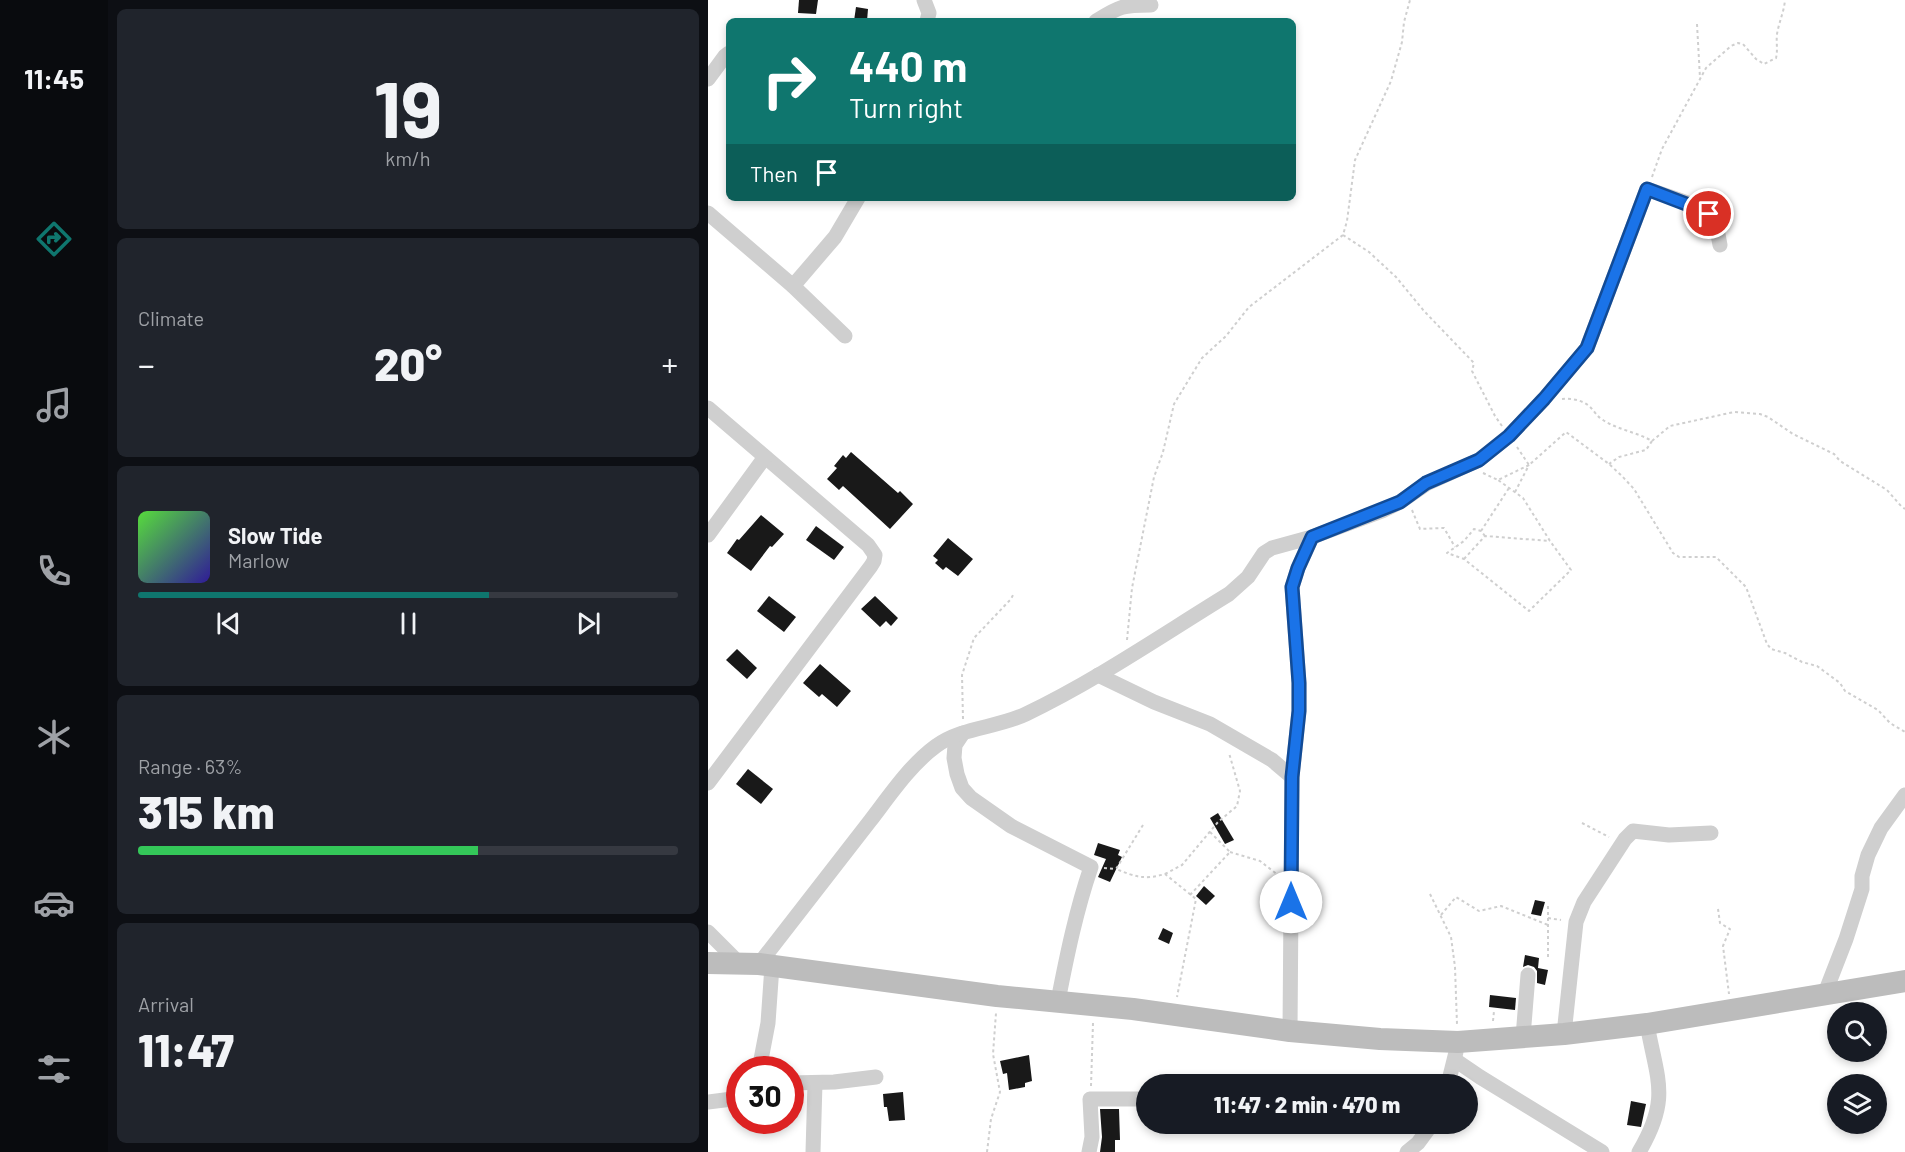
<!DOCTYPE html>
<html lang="en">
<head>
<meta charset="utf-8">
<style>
	body { margin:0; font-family:Barlow,sans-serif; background:#20242c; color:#f1f3f6; height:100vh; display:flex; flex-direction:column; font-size:22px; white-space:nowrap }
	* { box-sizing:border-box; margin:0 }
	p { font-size:20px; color:#9ea1a6 }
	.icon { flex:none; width:33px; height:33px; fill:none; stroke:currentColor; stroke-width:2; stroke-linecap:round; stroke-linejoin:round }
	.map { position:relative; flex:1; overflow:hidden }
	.drawer { display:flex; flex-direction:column; gap:9px; padding:9px; background:#0d0f14; width:600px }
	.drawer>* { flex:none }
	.banner { position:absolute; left:18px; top:18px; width:570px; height:183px; border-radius:9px; box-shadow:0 3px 9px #0003; background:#0f766e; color:#fff; overflow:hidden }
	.fabs { position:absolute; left:1119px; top:1002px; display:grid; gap:12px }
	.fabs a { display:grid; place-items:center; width:60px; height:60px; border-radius:50%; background:#171b24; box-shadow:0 3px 9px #0003; font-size:30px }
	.speed { position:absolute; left:18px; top:1056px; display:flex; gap:12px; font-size:30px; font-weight:700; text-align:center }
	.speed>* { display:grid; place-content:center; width:78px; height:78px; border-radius:50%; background:#171b24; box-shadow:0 3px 9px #0003; line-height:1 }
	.speed .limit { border:9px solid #d22; background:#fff; color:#111 }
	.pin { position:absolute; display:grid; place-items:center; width:51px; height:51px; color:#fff; margin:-26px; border:3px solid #fff; border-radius:50%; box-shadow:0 2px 6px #0007 }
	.me { position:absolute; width:66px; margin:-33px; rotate:0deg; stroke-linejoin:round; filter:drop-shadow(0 0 4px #0008) }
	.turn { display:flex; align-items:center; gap:21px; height:126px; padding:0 24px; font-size:27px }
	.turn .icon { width:78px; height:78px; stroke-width:2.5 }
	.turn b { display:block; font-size:42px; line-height:51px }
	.then { display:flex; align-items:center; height:57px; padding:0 24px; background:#0003; gap:12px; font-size:22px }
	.big { font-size:45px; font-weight:800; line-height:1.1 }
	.drawer .card { flex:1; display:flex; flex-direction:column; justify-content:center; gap:9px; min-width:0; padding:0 21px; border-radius:9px; background:#20242c }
	.drawer .dial { align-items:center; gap:0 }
	.dial b { font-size:78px; line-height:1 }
	.song { display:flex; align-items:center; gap:18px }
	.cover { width:72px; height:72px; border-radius:9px; background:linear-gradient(135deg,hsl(110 70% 55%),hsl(250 70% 35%)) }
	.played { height:6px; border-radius:3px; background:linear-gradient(90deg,#0f766e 65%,#363941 65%) }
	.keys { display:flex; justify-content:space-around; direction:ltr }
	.heat { display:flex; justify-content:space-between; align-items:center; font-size:33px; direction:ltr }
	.charge { height:9px; border-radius:4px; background:linear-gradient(90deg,#34c759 63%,#363941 0) }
	.trip { position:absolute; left:428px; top:1074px; width:342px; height:60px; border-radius:30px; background:#171b24; box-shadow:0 3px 9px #0003; font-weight:800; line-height:60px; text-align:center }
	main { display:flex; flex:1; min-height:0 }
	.tab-bar { display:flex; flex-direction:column; width:108px; justify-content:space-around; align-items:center; background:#090b0e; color:#9ea1a6 }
	.tab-bar .icon { width:42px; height:42px }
	.tab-bar .current { color:#0f766e }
	.tab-bar b { font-size:27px; color:#f1f3f6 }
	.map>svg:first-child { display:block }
</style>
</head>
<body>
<main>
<nav class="tab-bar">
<b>11:45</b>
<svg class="icon current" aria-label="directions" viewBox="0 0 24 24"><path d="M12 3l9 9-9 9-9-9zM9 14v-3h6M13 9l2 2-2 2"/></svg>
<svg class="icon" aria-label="music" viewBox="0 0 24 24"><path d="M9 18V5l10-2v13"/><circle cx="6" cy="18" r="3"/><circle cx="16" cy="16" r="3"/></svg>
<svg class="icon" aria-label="phone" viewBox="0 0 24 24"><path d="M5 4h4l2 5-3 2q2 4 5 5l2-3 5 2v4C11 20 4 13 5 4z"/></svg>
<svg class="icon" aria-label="climate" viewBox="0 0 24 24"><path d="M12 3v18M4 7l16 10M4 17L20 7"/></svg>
<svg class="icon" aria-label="car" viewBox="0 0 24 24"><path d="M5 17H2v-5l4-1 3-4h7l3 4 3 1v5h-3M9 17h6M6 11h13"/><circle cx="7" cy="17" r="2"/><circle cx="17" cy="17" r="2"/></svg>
<svg class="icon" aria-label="filters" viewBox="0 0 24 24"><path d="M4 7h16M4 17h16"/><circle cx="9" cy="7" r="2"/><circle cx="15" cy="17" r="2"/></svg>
</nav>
<section class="drawer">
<div class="card dial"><b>19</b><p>km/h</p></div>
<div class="card"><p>Climate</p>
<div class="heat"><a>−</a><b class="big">20°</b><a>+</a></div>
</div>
<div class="card">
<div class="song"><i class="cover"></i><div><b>Slow Tide</b><p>Marlow</p></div></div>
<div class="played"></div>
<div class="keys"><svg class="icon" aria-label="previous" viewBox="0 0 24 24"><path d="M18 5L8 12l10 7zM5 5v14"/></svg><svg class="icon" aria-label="pause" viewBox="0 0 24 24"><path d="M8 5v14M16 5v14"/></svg><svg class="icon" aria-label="next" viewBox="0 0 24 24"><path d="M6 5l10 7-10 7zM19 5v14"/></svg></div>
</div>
<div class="card"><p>Range · 63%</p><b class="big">315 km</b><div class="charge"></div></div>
<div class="card"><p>Arrival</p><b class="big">11:47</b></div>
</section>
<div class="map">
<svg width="1197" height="1152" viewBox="0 0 1197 1152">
	<rect width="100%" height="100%" fill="#fff"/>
	<!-- building -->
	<g fill="#191919">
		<polygon points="91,0 110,0 108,14 90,13"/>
		<polygon points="148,7 160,9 159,21 146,21"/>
		<polygon points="143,452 190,493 192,491 205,504 182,529 135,486 131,490 119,479 129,468 126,466 135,455 138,458"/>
		<polygon points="53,515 76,534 64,547 62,546 43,571 19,553 29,539 31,540"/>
		<polygon points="108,526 136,547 126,560 98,540"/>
		<polygon points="240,538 265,559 250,576 238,567 235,570 227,563 230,560 225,556"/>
		<polygon points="61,596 88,617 76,632 49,611"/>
		<polygon points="167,596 190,618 183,626 178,621 172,627 153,609"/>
		<polygon points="29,649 49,668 39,679 18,660"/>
		<polygon points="112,664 143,691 129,707 114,694 111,697 95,683"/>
		<polygon points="40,769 65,789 53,804 28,784"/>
		<polygon points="510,813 526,840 517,844 502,818"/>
		<polygon points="390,843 412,850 410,855 414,857 402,882 390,877 398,859 386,855"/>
		<polygon points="496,886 507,896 498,905 488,896"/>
		<polygon points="827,900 837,902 833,916 823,914"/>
		<polygon points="455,928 465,933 461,944 450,939"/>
		<polygon points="817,955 831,958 830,968 840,970 837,985 829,983 829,971 826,967 820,965 815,967"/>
		<polygon points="782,995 808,998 807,1010 781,1007"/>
		<polygon points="321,1055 324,1081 317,1083 317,1087 301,1090 299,1073 295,1074 292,1061"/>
		<polygon points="195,1092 197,1120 181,1121 179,1107 176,1107 175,1094"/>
		<polygon points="923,1101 938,1104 933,1127 919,1125"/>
		<polygon points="392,1109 411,1109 412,1140 407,1140 407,1152 392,1152 394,1137"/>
	</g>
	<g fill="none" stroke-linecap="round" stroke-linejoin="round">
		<!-- path -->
		<g stroke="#cfcfcf" stroke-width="2" stroke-dasharray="3 3" stroke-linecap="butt">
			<polyline points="989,24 992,78"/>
			<path d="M944,177L954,149L998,68L1023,46L1030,43L1035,44L1048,59L1056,64L1068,58C1070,50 1068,42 1069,34C1071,22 1076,12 1077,0"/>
			<polyline points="635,235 661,252 688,277 716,311 766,363 764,371 787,416 794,426"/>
			<path d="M854,399C863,398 874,400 881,406C886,410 889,417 895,420C910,430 929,432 944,441L938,450L911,457L901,464"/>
			<polyline points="944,441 962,426 1026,412 1052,414 1060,417 1085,434 1126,454 1132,461 1179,490 1193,506 1197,509"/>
			<polyline points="809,447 821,465 858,432 901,464 914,476 926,489 965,553 971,557 1008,557 1038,587 1059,644 1063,649 1077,653 1094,662 1109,666 1132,683 1137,691 1170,710 1182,723 1197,732"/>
			<polyline points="775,473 790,480 821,465"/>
			<polyline points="807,492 821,465"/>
			<polyline points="704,510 712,529 736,528 747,547"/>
			<polyline points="773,531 801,488"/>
			<polyline points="777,536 773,531 766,529 756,541 739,553 756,559 821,611 863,570 842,541 815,498 790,480"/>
			<polyline points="756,559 777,536 842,541"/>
			<polyline points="419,640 424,588 446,477 455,452 466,404 494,358 518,336 541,307 635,235 639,221 647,160 683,81 694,42 696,22 702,0"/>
			<polyline points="255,719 254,675 266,638 303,599 305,595"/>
			<polyline points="874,823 901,837"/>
			<path d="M435,825L408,869C428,877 436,880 457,874L488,899L469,997"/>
			<polyline points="522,852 552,861 570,875"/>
			<polyline points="396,868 408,869"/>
			<polyline points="457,874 474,865 510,822 529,806 532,791 521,753"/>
			<polyline points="722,894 743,937 747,967 749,1024"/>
			<polyline points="482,895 522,852 502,832"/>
			<polyline points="840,906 840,918 853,920"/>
			<polyline points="1010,909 1012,923 1022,929 1015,946 1021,994"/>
			<polyline points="733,915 748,897 771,911 793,906 840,925"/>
			<polyline points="840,957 840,918"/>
			<polyline points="785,1021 786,1011"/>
			<polyline points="383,1086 385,1023"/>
			<polyline points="279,1152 283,1119 292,1092 285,1054 288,1013"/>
		</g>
		<!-- street -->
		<g stroke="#cfcfcf" stroke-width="15">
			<polyline points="216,0 221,13 219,21"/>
			<path d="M388,21C412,6 415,5 443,5"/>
			<polyline points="0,79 17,56 21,53"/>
			<polyline points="0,213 85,286 137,336"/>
			<polyline points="85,286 127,237 150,198"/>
			<polyline points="0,408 160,545 167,555 166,561 163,566 0,783"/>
			<polyline points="0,535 57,457"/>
			<polyline points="390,675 446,702 502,724 564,760 584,777"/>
			<path d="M255,733L247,745L246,758L249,774L254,788L263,798L303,826L383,867C368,911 359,955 350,1001"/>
			<polyline points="0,932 31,963"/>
			<path d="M51,964C88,916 125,868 162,821C182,795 202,765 228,746C254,727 289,728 318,714C389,680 454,635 521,594L540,577L556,553L564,548L604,537L674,511L692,502L718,484L771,460L801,436L836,399L879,348L939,189C955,195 989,204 1001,214C1009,222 1010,235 1012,245"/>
			<polyline points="1117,993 1138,939 1154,889 1154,876 1160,855 1173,828 1197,795"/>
			<polyline points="582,1031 584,777 591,711 591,683 584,587 590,568 604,537"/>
			<polyline points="856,1034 868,922 876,902 917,839 925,831 961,835 1003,833"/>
			<polyline points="815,1037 820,975"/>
			<polyline points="747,1060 772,1077 894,1152"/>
			<polyline points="51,1070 60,1023 64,966"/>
			<polyline points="82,1083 126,1082 168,1077"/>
			<polyline points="740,1084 748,1052"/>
			<polyline points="0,1102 24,1099 32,1095"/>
			<polyline points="105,1152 107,1083"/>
			<polyline points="381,1152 384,1137 382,1099 438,1099"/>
			<polyline points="699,1152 710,1143 724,1124"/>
			<path d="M931,1152C963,1098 949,1080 939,1024"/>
		</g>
		<!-- secondary -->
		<polyline stroke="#bcbcbc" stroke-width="22" points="0,963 51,964 289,996 425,1009 582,1031 672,1039 750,1042 856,1034 939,1024 1197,981"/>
	</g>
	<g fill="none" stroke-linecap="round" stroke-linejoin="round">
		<defs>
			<polyline id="route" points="583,902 584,777 591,711 591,683 584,587 590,568 604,537 692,502 718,483 771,460 801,436 836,399 879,348 939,189 986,207 1001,214"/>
		</defs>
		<!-- route casing -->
		<use href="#route" stroke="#114b97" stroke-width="15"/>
		<!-- route -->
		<use href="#route" stroke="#1a73e8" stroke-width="10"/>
	</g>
</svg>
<div class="fabs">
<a><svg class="icon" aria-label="search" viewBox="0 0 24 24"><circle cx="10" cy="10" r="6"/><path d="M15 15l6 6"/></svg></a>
<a><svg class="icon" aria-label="layers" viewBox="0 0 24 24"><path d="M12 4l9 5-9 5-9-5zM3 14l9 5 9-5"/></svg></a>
</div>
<div class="speed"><div class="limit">30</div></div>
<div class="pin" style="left:1001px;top:214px;background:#d93025"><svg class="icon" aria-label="arrive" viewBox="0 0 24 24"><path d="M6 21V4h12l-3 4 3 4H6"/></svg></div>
<svg class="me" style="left:583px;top:902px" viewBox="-20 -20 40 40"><circle r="19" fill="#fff"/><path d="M0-13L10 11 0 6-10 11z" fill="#1a73e8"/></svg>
<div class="trip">11:47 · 2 min · 470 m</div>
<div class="banner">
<div class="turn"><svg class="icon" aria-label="right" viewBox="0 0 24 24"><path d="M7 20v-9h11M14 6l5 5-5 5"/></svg><div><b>440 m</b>Turn right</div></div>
<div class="then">Then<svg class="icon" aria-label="arrive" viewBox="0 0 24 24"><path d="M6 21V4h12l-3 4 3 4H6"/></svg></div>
</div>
</div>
</main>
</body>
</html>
